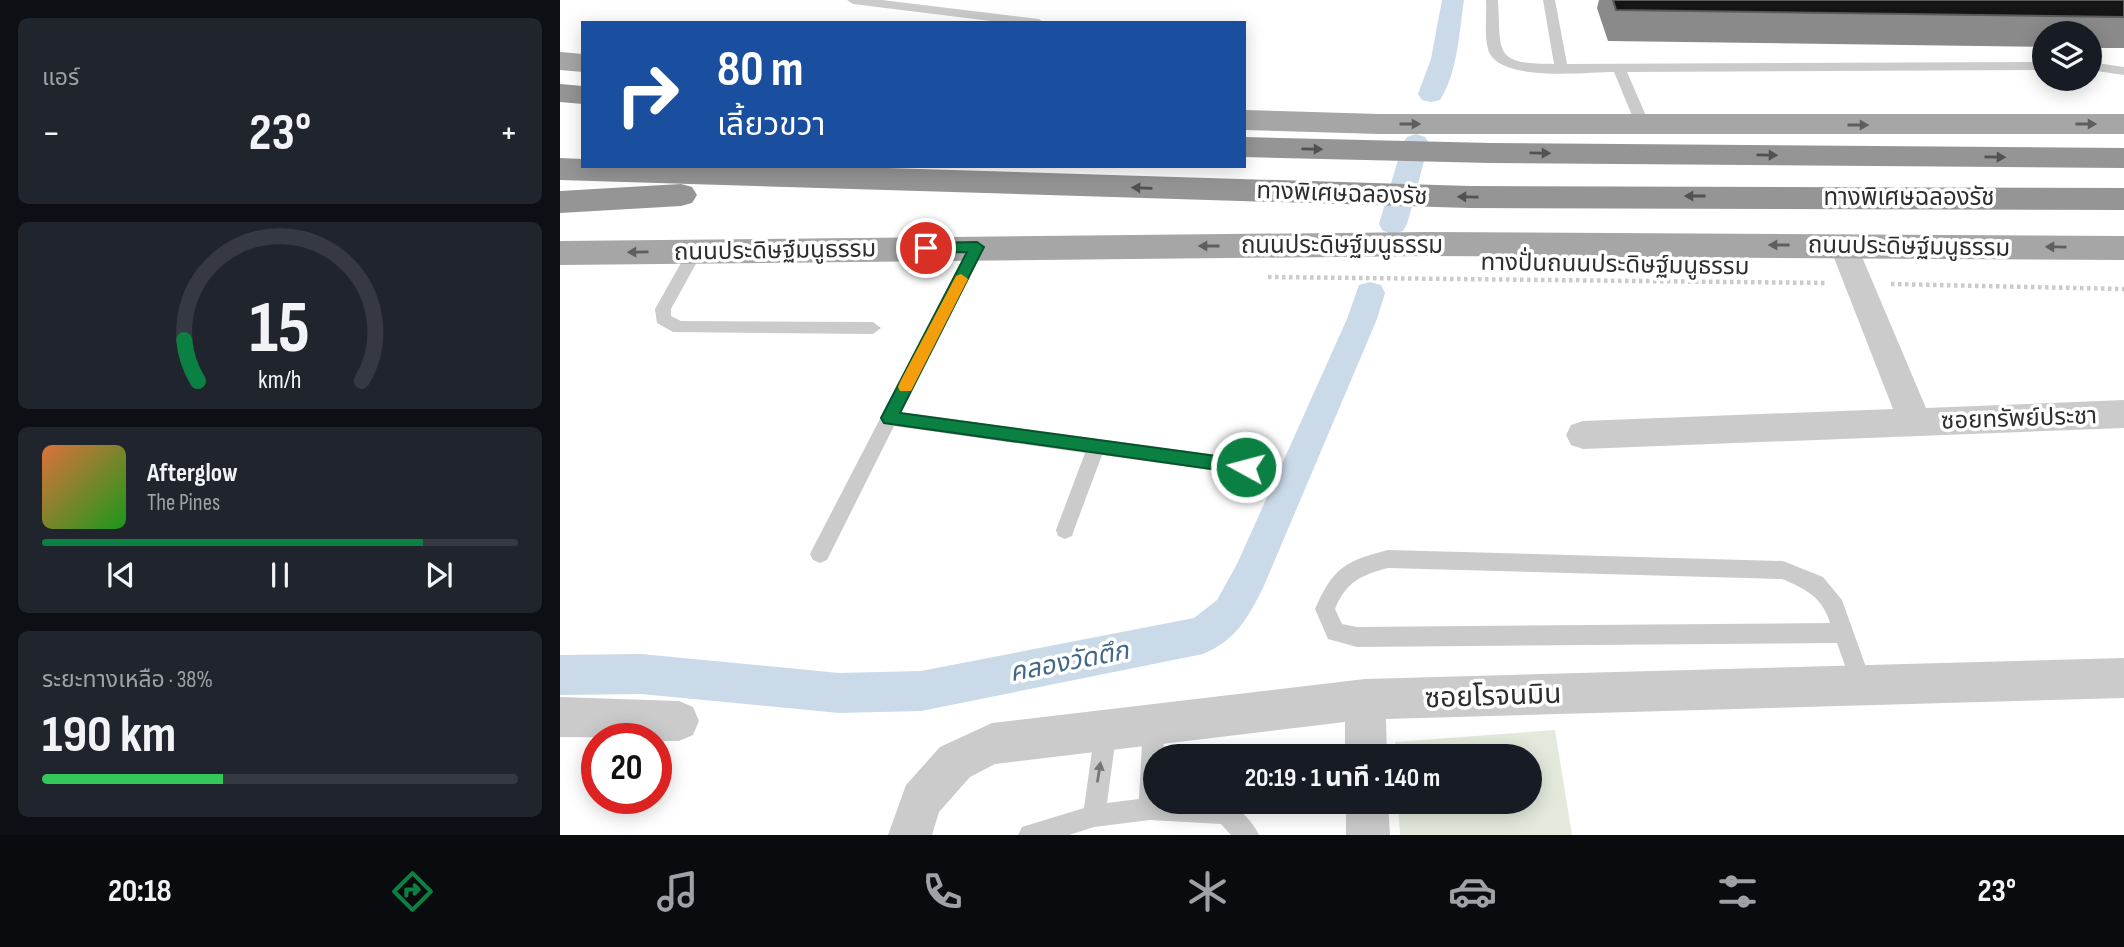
<!DOCTYPE html>
<html lang="th">
<head>
<meta charset="utf-8">
<style>
	body { margin:0; font-family:"Sofia Sans Condensed","Noto Sans Thai",sans-serif; background:#20242c; color:#f1f3f6; height:100vh; display:flex; flex-direction:column; font-size:26px; white-space:nowrap }
	* { box-sizing:border-box; margin:0 }
	p { font-size:23px; color:#9ea1a6 }
	.icon { flex:none; width:38px; height:38px; fill:none; stroke:currentColor; stroke-width:2; stroke-linecap:round; stroke-linejoin:round }
	.map { position:relative; flex:1; overflow:hidden }
	.sheet { display:flex; flex-direction:column; gap:18px; padding:18px; background:#0d0f14; width:560px }
	.sheet>* { flex:none }
	.top-card { position:absolute; left:21px; top:21px; width:665px; height:147px; border-radius:0px; box-shadow:0 4px 18px #0003; background:#1a4fa0; color:#fff; overflow:hidden }
	.buttons { position:absolute; left:1472px; top:21px; display:grid; gap:14px }
	.buttons a { display:grid; place-items:center; width:70px; height:70px; border-radius:50%; background:#171b24; box-shadow:0 4px 18px #0003; font-size:35px }
	.speed { position:absolute; left:21px; top:723px; display:flex; gap:14px; font-size:35px; font-weight:700; text-align:center }
	.speed>* { display:grid; place-content:center; width:91px; height:91px; border-radius:50%; background:#171b24; box-shadow:0 4px 18px #0003; line-height:1 }
	.speed .limit { border:10px solid #d22; background:#fff; color:#111 }
	.pin { position:absolute; display:grid; place-items:center; width:60px; height:60px; color:#fff; margin:-30px; border:4px solid #fff; border-radius:50%; box-shadow:0 2px 7px #0007 }
	.me { position:absolute; width:77px; margin:-38px; rotate:277deg; stroke-linejoin:round; filter:drop-shadow(0 0 5px #0008) }
	.turn { display:flex; align-items:center; gap:24px; height:147px; padding:0 21px; font-size:32px }
	.turn .icon { width:91px; height:91px; stroke-width:2.5 }
	.turn b { display:block; font-size:49px; line-height:60px }
	.big { font-size:52px; font-weight:700; line-height:1.1 }
	.sheet .card { flex:1; display:flex; flex-direction:column; justify-content:center; gap:10px; min-width:0; padding:0 24px; border-radius:10px; background:#20242c }
	.sheet .dial { align-items:center; gap:0 }
	.dial svg { height:182px; overflow:visible; fill:none; stroke:#363941; stroke-width:7; stroke-linecap:round; text-anchor:middle }
	.dial text { fill:#f1f3f6; stroke:none }
	.song { display:flex; align-items:center; gap:21px }
	.cover { width:84px; height:84px; border-radius:10px; background:linear-gradient(135deg,hsl(20 70% 55%),hsl(120 70% 35%)) }
	.played { height:7px; border-radius:4px; background:linear-gradient(90deg,#0b8043 80%,#363941 80%) }
	.keys { display:flex; justify-content:space-around; direction:ltr }
	.heat { display:flex; justify-content:space-between; align-items:center; font-size:38px; direction:ltr }
	.charge { height:10px; border-radius:5px; background:linear-gradient(90deg,#34c759 38%,#363941 0) }
	.trip { position:absolute; left:583px; top:744px; width:399px; height:70px; border-radius:35px; background:#171b24; box-shadow:0 4px 18px #0003; font-weight:700; line-height:70px; text-align:center }
	.dock { display:flex; height:112px; justify-content:space-around; align-items:center; background:#090b0e; color:#9ea1a6 }
	.dock .icon { width:49px; height:49px }
	.dock .active { color:#0b8043 }
	.dock b { font-size:32px; color:#f1f3f6 }
	main { display:flex; flex:1; min-height:0 }
	.map>svg:first-child { display:block }
</style>
</head>
<body>
<main>
<section class="sheet">
<div class="card"><p>แอร์</p>
<div class="heat"><a>−</a><b class="big">23°</b><a>+</a></div>
</div>
<div class="card dial"><svg viewBox="0 0 100 80">
<path d="M14 69A42 42 0 1 1 86 69"/>
<path d="M14 69A42 42 0 0 1 8 51" stroke="#0b8043"/>
<text x="50" y="56" font-size="32" font-weight="700">15</text>
<text x="50" y="72" font-size="11">km/h</text>
</svg></div>
<div class="card">
<div class="song"><i class="cover"></i><div><b>Afterglow</b><p>The Pines</p></div></div>
<div class="played"></div>
<div class="keys"><svg class="icon" aria-label="previous" viewBox="0 0 24 24"><path d="M18 5L8 12l10 7zM5 5v14"/></svg><svg class="icon" aria-label="pause" viewBox="0 0 24 24"><path d="M8 5v14M16 5v14"/></svg><svg class="icon" aria-label="next" viewBox="0 0 24 24"><path d="M6 5l10 7-10 7zM19 5v14"/></svg></div>
</div>
<div class="card"><p>ระยะทางเหลือ · 38%</p><b class="big">190 km</b><div class="charge"></div></div>
</section>
<div class="map">
<svg width="1564" height="835" viewBox="0 0 1564 835">
	<rect width="100%" height="100%" fill="#fff"/>
	<!-- green -->
	<polygon fill="#e3eadc" points="995,730 1012,835 840,835 838,802 970,802 970,756 836,756 835,742"/>
	<g fill="none" stroke-linecap="round" stroke-linejoin="round">
		<!-- canal -->
		<g fill="#cadae8" fill-rule="evenodd">
			<path d="M882,0H904C899,32 898,72 880,100L871,102L862,100L858,94L871,59Z"/>
			<polygon points="856,134 865,137 869,143 847,224 843,231 833,234 823,231 819,224 843,143 847,137"/>
			<path d="M810,282L821,285L825,293L817,319L703,588C687,619 676,640 643,654L361,711L279,713L81,694L0,695V655L81,654L279,673L361,671L634,618L657,600L677,564L787,319L799,285Z"/>
		</g>
		<!-- path -->
		<g stroke="#cbcbcb" stroke-width="4.5" stroke-dasharray="3.5 3.5" stroke-linecap="butt">
			<polyline points="708,277 1266,283"/>
			<polyline points="1331,284 1564,289"/>
		</g>
		<!-- service -->
		<g fill="#cbcbcb" fill-rule="evenodd">
			<polygon points="287,0 322,0 479,19 485,23 447,23 293,4"/>
			<path d="M926,0H938C941,54 933,64 994,64L983,0H995L1007,64L1484,62V70L1067,72L1090,125L1083,129L1076,125L1054,72C1026,72 937,83 928,49C924,34 927,15 926,0Z"/>
			<polygon points="1530,62 1564,67 1564,75 1530,70"/>
			<polygon points="417,241 425,247 341,412 686,459 692,461 695,467 692,473 686,475 542,455 514,530 512,536 505,539 498,536 496,530 525,453 334,426 267,560 260,563 253,560 250,554 253,548 409,247"/>
			<polygon points="135,245 143,251 111,309 111,316 121,321 313,322 321,328 313,334 113,332 97,323 95,309 130,247"/>
			<path d="M828,550L1223,561L1263,577L1282,600L1312,684L1308,691L1301,695L1294,691L1277,643L797,647L768,639L755,609C773,568 785,561 828,550ZM828,568L1222,579C1246,589 1262,597 1270,623L797,627L782,624L775,609C786,582 801,575 828,568Z"/>
			<path d="M594,713L602,716L605,724L603,756H595V802L667,803C680,808 693,822 699,835H671L661,824L590,820L534,827L509,835H458L462,827L524,808L535,729L538,721L546,718L554,721L557,729L547,803L579,799L583,724L586,716Z"/>
		</g>
		<!-- minor -->
		<g fill="#cbcbcb" fill-rule="evenodd">
			<polygon points="1283,234 1293,238 1297,245 1366,408 1564,400 1564,428 1023,449 1011,445 1006,435 1011,425 1023,421 1333,409 1269,245 1273,238"/>
			<polygon points="1564,658 1564,698 826,719 827,756 785,756 785,722 435,764 410,777 379,812 372,835 328,835 346,785 380,747 432,723 805,679"/>
			<polygon points="0,697 119,701 133,707 139,721 133,735 119,741 96,741 96,738 0,737"/>
			<polygon points="786,802 828,802 830,835 786,835"/>
		</g>
		<!-- primary -->
		<g fill="#a6a6a6" fill-rule="evenodd">
			<polygon points="0,52 23,54 23,72 0,70"/>
			<polygon points="684,110 819,114 1564,114 1564,134 819,134 684,130"/>
			<polygon points="867,232 1564,236 1564,260 867,256 0,265 0,241"/>
		</g>
		<!-- motorway -->
		<g fill="#959595" fill-rule="evenodd">
			<polygon points="0,84 23,86 23,104 0,102"/>
			<polygon points="684,137 931,143 1564,148 1564,168 931,163 684,157"/>
			<polygon points="0,158 23,159 23,166 262,166 909,186 1564,188 1564,210 909,208 0,180"/>
			<polygon points="121,184 132,187 137,195 132,203 121,206 0,213 0,191"/>
		</g>
	</g>
	<!-- wall -->
	<polygon fill="#8a8a8a" points="1039,0 1564,0 1564,48 1530,48 1530,33 1484,33 1484,47 1048,41 1037,8"/>
	<!-- building -->
	<polygon fill="#151515" stroke="#5b5b5b" stroke-width="2" points="1053,0 1564,0 1564,17 1056,10"/>
	<!-- one-way arrows -->
	<defs><path id="oneway-solid" d="M-6-.8H1V-3.2L6.5 0L1 3.2V.8H-6Z" transform="scale(1.75)"/></defs>
	<g fill="#5e5e5e">
		<use href="#oneway-solid" transform="translate(850 124)"/>
		<use href="#oneway-solid" transform="translate(1526 124)"/>
		<use href="#oneway-solid" transform="translate(1298 125)"/>
		<use href="#oneway-solid" transform="translate(1219 245) rotate(-180)"/>
		<use href="#oneway-solid" transform="translate(649 246) rotate(180)"/>
		<use href="#oneway-solid" transform="translate(1496 247) rotate(-179)"/>
		<use href="#oneway-solid" transform="translate(78 252) rotate(179)"/>
	</g>
	<g fill="#525252">
		<use href="#oneway-solid" transform="translate(752 149) rotate(1)"/>
		<use href="#oneway-solid" transform="translate(980 153) rotate(1)"/>
		<use href="#oneway-solid" transform="translate(1207 155) rotate(1)"/>
		<use href="#oneway-solid" transform="translate(1435 157) rotate(1)"/>
		<use href="#oneway-solid" transform="translate(582 188) rotate(-178)"/>
		<use href="#oneway-solid" transform="translate(1135 196) rotate(180)"/>
		<use href="#oneway-solid" transform="translate(908 197) rotate(-179)"/>
	</g>
	<use fill="#757575" href="#oneway-solid" transform="translate(539 772) rotate(-81)"/>
	<!-- route -->
	<polygon fill="#0b8043" stroke="#07532c" stroke-width="2" points="417,242 424,247 340,413 686,460 692,462 694,467 692,472 686,474 324,423 321,418 407,252 366,253 359,248 366,243"/>
	<!-- slow -->
	<polygon fill="#f59e0b" points="401,274 408,279 351,391 340,391 338,387 340,382 396,276"/>
	<g text-anchor="middle" stroke-width="7" stroke-linejoin="round" paint-order="stroke">
		<!-- street labels -->
		<g font-size="24" fill="#2e2e2e" stroke="#fff">
			<text transform="translate(782 193) rotate(2)" y="8">ทางพิเศษฉลองรัช</text>
			<text x="1349" y="205">ทางพิเศษฉลองรัช</text>
			<text x="782" y="253">ถนนประดิษฐ์มนูธรรม</text>
			<text transform="translate(1349 246) rotate(1)" y="8">ถนนประดิษฐ์มนูธรรม</text>
			<text transform="translate(215 250) rotate(-1)" y="8">ถนนประดิษฐ์มนูธรรม</text>
			<text transform="translate(1055 264) rotate(1)" y="8">ทางปั่นถนนประดิษฐ์มนูธรรม</text>
			<text transform="translate(1459 418) rotate(-2)" y="8">ซอยทรัพย์ประชา</text>
		</g>
		<!-- water labels -->
		<g font-size="26" font-style="italic" fill="#426889" stroke="#fff">
			<text transform="translate(509 661) rotate(-11)" y="9">คลองวัดตึก</text>
		</g>
		<!-- near-street labels -->
		<g font-size="28" fill="#2e2e2e" stroke="#fff">
			<text transform="translate(933 695) rotate(-2)" y="10">ซอยโรจนมิน</text>
		</g>
	</g>
</svg>
<div class="buttons">
<a><svg class="icon" aria-label="layers" viewBox="0 0 24 24"><path d="M12 4l9 5-9 5-9-5zM3 14l9 5 9-5"/></svg></a>
</div>
<div class="speed"><div class="limit">20</div></div>
<div class="pin" style="left:366px;top:248px;background:#d93025"><svg class="icon" aria-label="arrive" viewBox="0 0 24 24"><path d="M6 21V4h12l-3 4 3 4H6"/></svg></div>
<svg class="me" style="left:686px;top:467px" viewBox="-20 -20 40 40"><circle r="17" fill="#0b8043" stroke="#fff" stroke-width="3"/><path d="M0-11L8 9 0 5-8 9z" fill="#fff"/></svg>
<div class="trip">20:19 · 1 นาที · 140 m</div>
<div class="top-card">
<div class="turn"><svg class="icon" aria-label="right" viewBox="0 0 24 24"><path d="M7 20v-9h11M14 6l5 5-5 5"/></svg><div><b>80 m</b>เลี้ยวขวา</div></div>
</div>
</div>
</main>
<nav class="dock">
<b>20:18</b>
<svg class="icon active" aria-label="directions" viewBox="0 0 24 24"><path d="M12 3l9 9-9 9-9-9zM9 14v-3h6M13 9l2 2-2 2"/></svg>
<svg class="icon" aria-label="music" viewBox="0 0 24 24"><path d="M9 18V5l10-2v13"/><circle cx="6" cy="18" r="3"/><circle cx="16" cy="16" r="3"/></svg>
<svg class="icon" aria-label="phone" viewBox="0 0 24 24"><path d="M5 4h4l2 5-3 2q2 4 5 5l2-3 5 2v4C11 20 4 13 5 4z"/></svg>
<svg class="icon" aria-label="climate" viewBox="0 0 24 24"><path d="M12 3v18M4 7l16 10M4 17L20 7"/></svg>
<svg class="icon" aria-label="car" viewBox="0 0 24 24"><path d="M5 17H2v-5l4-1 3-4h7l3 4 3 1v5h-3M9 17h6M6 11h13"/><circle cx="7" cy="17" r="2"/><circle cx="17" cy="17" r="2"/></svg>
<svg class="icon" aria-label="filters" viewBox="0 0 24 24"><path d="M4 7h16M4 17h16"/><circle cx="9" cy="7" r="2"/><circle cx="15" cy="17" r="2"/></svg>
<b>23°</b>
</nav>
</body>
</html>
